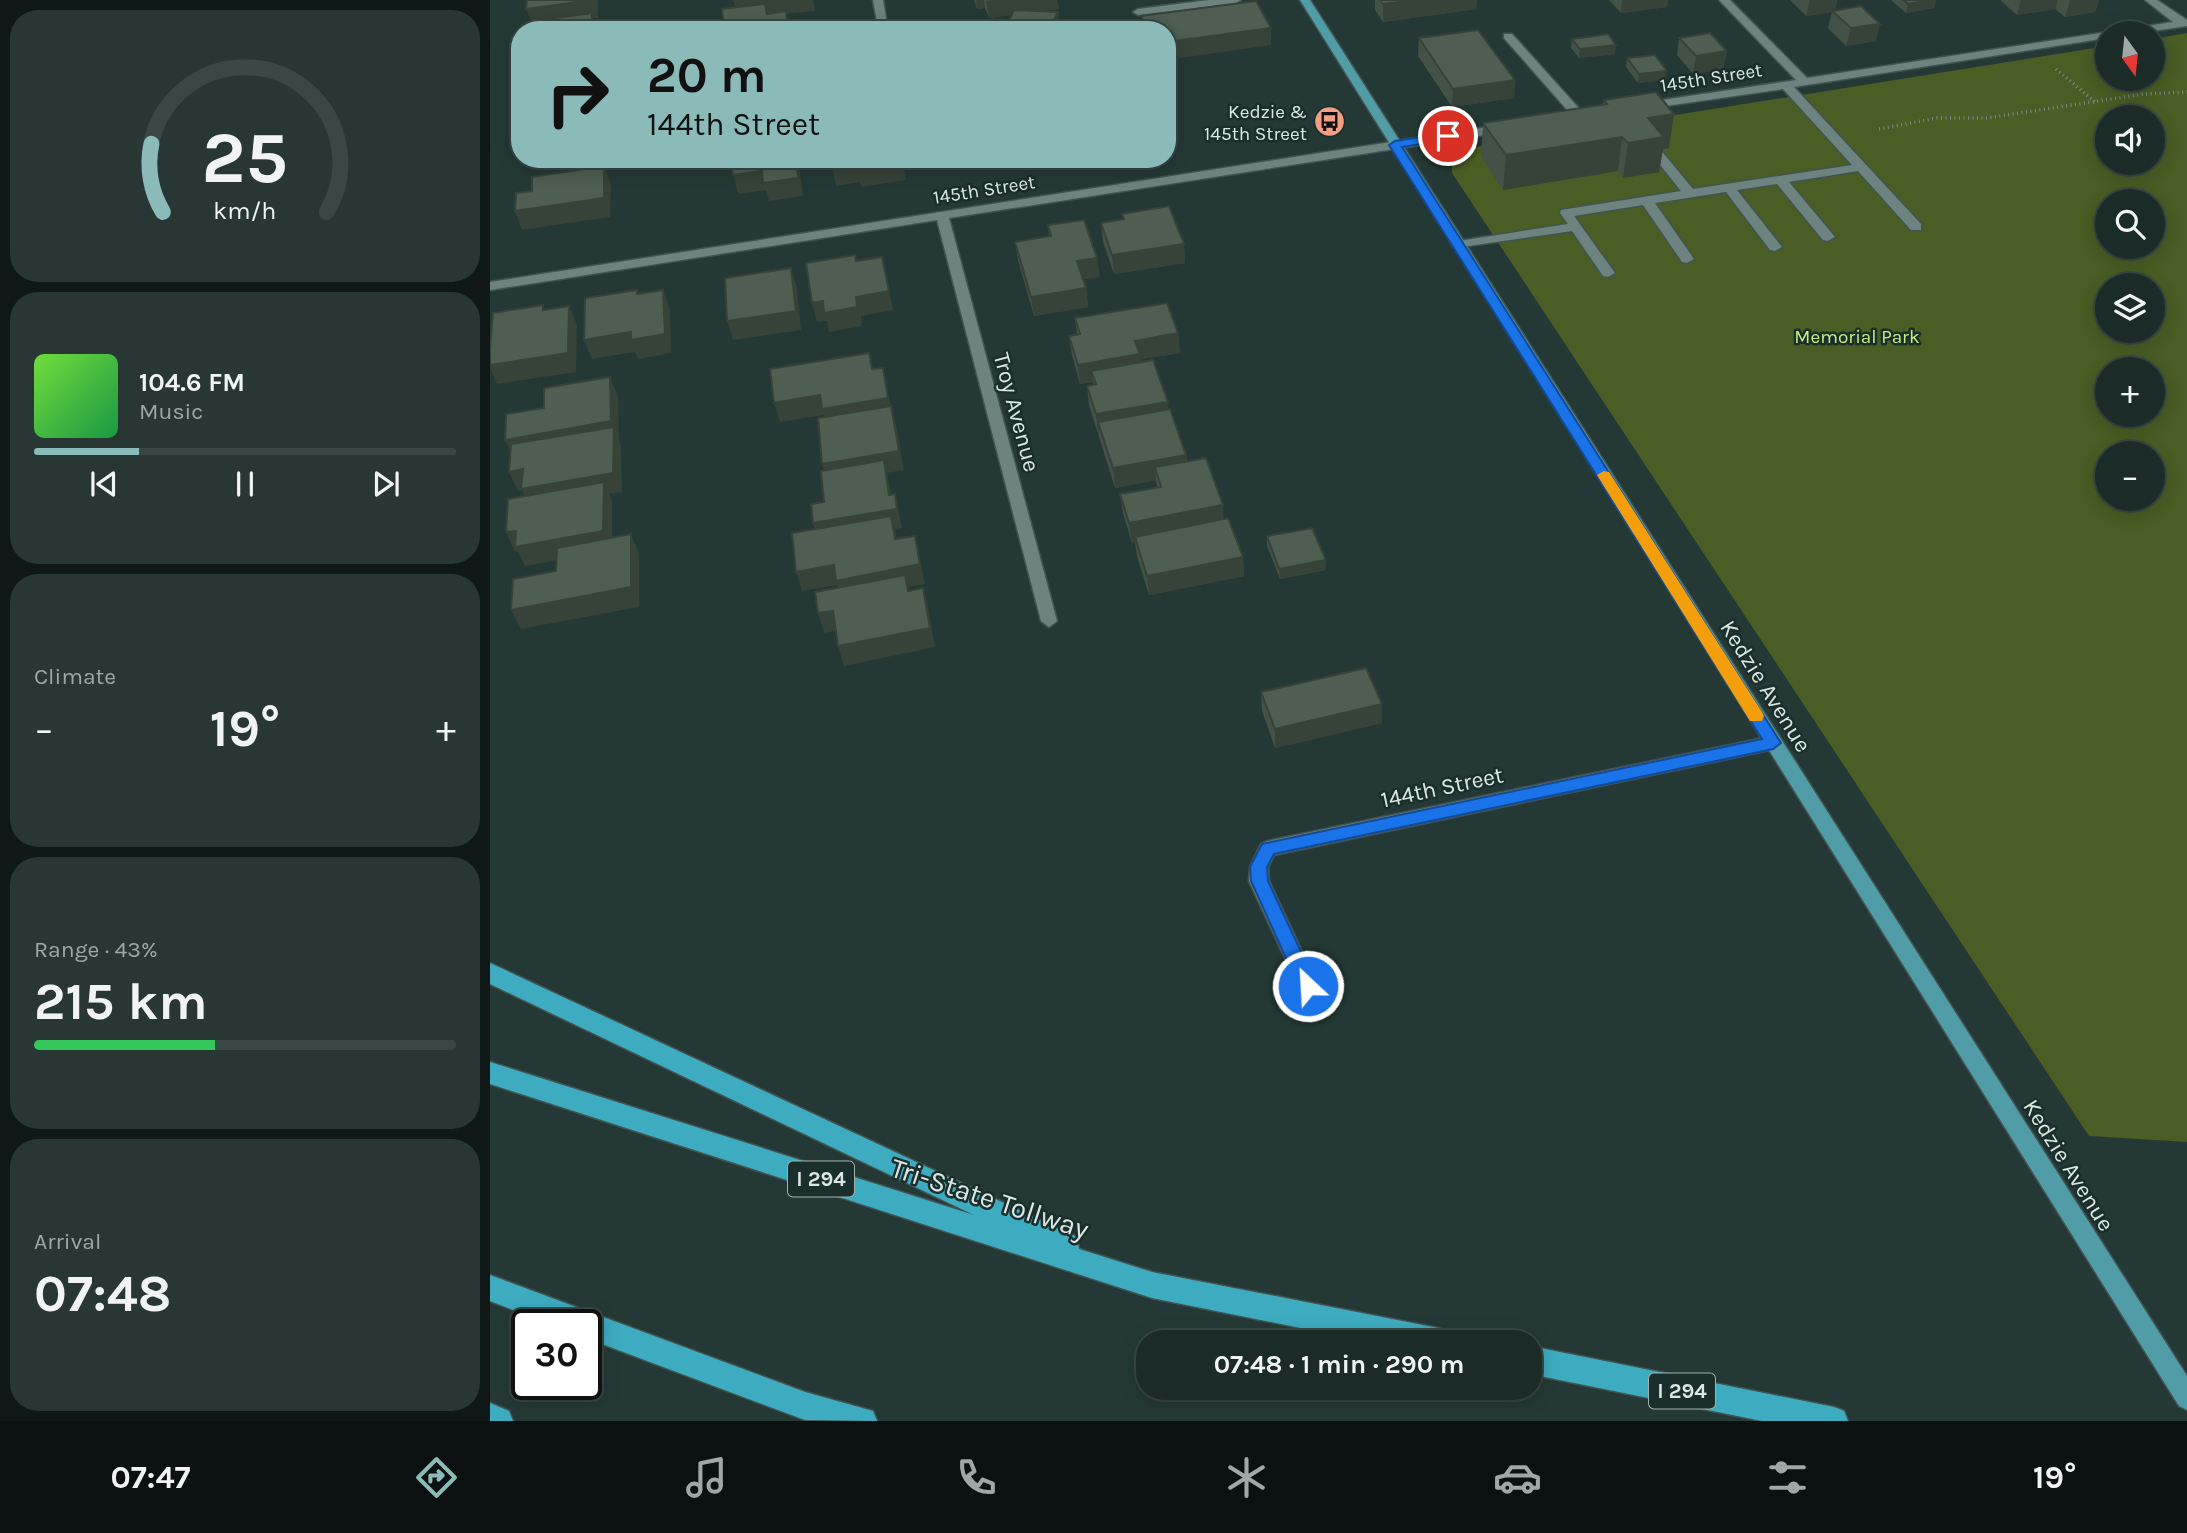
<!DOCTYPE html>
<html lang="en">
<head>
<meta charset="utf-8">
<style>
	body { margin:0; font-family:Karla,sans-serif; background:#283734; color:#f1f3f6; height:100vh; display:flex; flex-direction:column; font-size:26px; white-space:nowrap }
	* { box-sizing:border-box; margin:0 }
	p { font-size:23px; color:#a0a7a8 }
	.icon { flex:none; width:38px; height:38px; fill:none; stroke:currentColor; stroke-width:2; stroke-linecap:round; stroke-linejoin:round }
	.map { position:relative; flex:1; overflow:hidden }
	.drawer { display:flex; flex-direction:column; gap:10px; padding:10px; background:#0f1816; width:490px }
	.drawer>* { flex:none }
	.banner { position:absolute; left:21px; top:21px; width:665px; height:147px; border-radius:28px; box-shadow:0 4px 18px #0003,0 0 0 2px #394745; background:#8bbbb9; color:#111; overflow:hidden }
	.needle { width:46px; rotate:165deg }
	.buttons { position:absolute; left:1605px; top:21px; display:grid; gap:14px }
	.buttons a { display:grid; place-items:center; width:70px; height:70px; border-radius:50%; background:#1b2b28; box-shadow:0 4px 18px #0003,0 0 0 2px #394745; font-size:35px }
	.speed { position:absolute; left:21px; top:1309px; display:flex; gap:14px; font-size:35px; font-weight:700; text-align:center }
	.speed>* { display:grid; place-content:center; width:91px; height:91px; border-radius:50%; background:#1b2b28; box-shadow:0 4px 18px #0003,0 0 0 2px #394745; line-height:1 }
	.speed .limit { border:4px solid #111; border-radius:10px; background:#fff; color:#111 }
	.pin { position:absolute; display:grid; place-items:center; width:60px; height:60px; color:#fff; margin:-30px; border:4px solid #fff; border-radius:50%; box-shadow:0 2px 7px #0007 }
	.me { position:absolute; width:77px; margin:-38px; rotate:335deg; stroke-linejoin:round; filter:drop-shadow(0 0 5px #0008) }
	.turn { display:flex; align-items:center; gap:24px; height:147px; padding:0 21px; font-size:32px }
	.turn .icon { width:91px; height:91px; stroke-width:2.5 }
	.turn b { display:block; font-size:49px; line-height:60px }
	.big { font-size:52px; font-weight:700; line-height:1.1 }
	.drawer .card { flex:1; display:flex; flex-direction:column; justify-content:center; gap:10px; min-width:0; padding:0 24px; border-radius:28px; background:#283734 }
	.drawer .dial { align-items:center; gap:0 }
	.dial svg { height:182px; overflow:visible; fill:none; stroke:#394745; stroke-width:7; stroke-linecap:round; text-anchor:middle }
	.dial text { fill:#f1f3f6; stroke:none }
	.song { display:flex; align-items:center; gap:21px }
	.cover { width:84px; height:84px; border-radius:10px; background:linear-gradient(135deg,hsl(100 70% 55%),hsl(140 70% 35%)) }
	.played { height:7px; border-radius:4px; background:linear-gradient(90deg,#8bbbb9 25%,#394745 25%) }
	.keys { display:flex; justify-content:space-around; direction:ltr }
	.heat { display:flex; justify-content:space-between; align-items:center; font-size:38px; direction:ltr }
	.charge { height:10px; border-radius:5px; background:linear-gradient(90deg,#34c759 43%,#394745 0) }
	.trip { position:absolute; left:646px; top:1330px; width:406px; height:70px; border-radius:28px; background:#1b2b28; box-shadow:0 4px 18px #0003,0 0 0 2px #394745; font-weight:700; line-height:70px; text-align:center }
	.tabs { display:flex; height:112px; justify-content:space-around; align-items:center; background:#0b1110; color:#a0a7a8 }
	.tabs .icon { width:49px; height:49px }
	.tabs .active { color:#8bbbb9 }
	.tabs b { font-size:32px; color:#f1f3f6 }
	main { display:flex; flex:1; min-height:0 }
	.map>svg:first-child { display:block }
</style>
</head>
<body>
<main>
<section class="drawer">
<div class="card dial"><svg viewBox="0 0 100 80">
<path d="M14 69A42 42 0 1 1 86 69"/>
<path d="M14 69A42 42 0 0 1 9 39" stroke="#8bbbb9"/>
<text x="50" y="56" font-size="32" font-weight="700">25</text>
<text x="50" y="72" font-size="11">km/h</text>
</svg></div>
<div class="card">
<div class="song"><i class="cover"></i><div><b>104.6 FM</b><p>Music</p></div></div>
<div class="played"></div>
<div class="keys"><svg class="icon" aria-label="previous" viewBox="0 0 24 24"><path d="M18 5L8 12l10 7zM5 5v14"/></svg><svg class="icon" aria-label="pause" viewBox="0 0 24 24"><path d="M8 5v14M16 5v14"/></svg><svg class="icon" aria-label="next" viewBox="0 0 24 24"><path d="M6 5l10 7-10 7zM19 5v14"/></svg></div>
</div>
<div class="card"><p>Climate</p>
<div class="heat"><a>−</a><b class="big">19°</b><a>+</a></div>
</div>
<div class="card"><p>Range · 43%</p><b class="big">215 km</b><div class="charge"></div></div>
<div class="card"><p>Arrival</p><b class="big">07:48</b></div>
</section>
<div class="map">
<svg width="1697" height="1421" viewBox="0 0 1697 1421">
	<rect width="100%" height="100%" fill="#243935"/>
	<!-- green -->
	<path fill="#4a5d24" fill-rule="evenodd" d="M1697,33V1142L1599,1136L962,173V160L970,151L986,147L1617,46V79H1662L1663,39ZM1617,117H1662V163H1617ZM1617,201H1662V247H1617ZM1617,285H1662V331H1617ZM1617,369H1662V415H1617ZM1617,453H1662V499H1617Z"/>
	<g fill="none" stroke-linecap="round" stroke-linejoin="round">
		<defs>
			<g id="minor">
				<polygon points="383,0 393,0 398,30 388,28"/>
				<polygon points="719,0 751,0 746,3 648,15 643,12 648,9"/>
				<polygon points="1229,0 1240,0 1317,78 1617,32 1621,33 1617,33 1617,38 1304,87 1431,224 1431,230 1421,230 1368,171 1299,182 1345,237 1338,241 1333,240 1287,184 1247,190 1292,247 1285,251 1280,250 1236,192 1165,203 1204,259 1197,263 1192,262 1153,205 1084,216 1125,273 1118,277 1113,276 1082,231 964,248 962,245 969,241 1078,224 1070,213 1071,210 1191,191 1150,140 1156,136 1160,137 1203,189 1362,165 1293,89 1148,110 1146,107 1152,103 1306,80"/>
				<polygon points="1655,0 1667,0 1697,20 1697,26 1650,33 1624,33 1629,30 1683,22"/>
				<polygon points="1014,34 1022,34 1094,114 1094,120 1086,120 1014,38"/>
				<polygon points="1017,124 1021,125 1021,131 459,218 567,621 559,627 551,621 447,220 0,290 0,282"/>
				<polygon points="1283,736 1289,738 1292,743 1289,748 784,855 778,867 779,881 828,986 825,992 818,995 811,992 759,881 760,867 771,844 778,841"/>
			</g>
			<polygon id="major" points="810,0 820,0 1697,1376 1697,1410 1689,1406"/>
			<g id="highway">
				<polygon points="0,963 587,1237 589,1249 662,1272 948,1328 958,1332 962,1342 880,1342 662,1298 0,1084 0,1062 484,1215 0,984"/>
				<polygon points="0,1275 315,1392 383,1411 387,1421 315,1420 96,1338 96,1325 62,1325 0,1301"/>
				<polygon points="1040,1346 1344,1407 1354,1411 1358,1421 1272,1421 1040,1374"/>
				<polygon points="0,1403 19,1411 23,1421 0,1421"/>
			</g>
		</defs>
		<!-- minor casing -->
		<use href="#minor" stroke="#425451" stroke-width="3"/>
		<!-- major casing -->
		<use href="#major" stroke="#425451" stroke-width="3"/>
		<!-- highway casing -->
		<use href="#highway" stroke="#425451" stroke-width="3"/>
		<!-- path -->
		<g stroke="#7b8c89" stroke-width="3.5" stroke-dasharray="1 3.5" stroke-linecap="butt">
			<polyline points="1566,69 1605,102"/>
			<polyline points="1389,129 1447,118 1497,118 1654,94 1697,92"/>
		</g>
		<!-- minor -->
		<use href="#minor" fill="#6c837f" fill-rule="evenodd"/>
		<!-- major -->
		<use href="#major" fill="#509ca7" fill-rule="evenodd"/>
		<!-- highway -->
		<use href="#highway" fill="#3dacc1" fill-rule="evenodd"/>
	</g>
	<!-- wall -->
	<g fill="#435147">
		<polygon points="484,0 567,0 569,9 552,11 568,12 571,30 496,30 519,20 521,15 499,18 495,8 487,9"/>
		<polygon points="885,0 987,0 986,9 893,22 885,10"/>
		<polygon points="1119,0 1178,0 1177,7 1131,13"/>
		<polygon points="1300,0 1347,0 1345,10 1386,41 1356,46 1338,28 1342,12 1316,16"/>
		<polygon points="1401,0 1446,0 1444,8 1416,13"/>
		<polygon points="1511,0 1609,0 1605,12 1575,17 1565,9 1527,15 1511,1"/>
		<polygon points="651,16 781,45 677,30 652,30"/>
		<polygon points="929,38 1025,80 1024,98 962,107 928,56"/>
		<polygon points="1189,38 1237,51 1233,69 1203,74 1187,55"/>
		<polygon points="1082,39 1125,54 1089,58 1081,48"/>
		<polygon points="1137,58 1176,80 1148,83 1136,67"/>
		<polygon points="1114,100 1179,148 1173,149 1169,172 1133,178 1128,171 1013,190 991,157 993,123 1113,105"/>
		<polygon points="632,214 694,244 695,263 624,274 613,242 611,223 633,219"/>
		<polygon points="558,225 610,277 593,279 596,288 598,307 544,316 528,260 525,242 559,236"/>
		<polygon points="585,318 688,333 690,353 651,359 651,362 678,402 678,409 696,455 697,461 734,519 753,557 754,576 659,595 647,556 645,542 642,543 633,513 630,494 667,487 666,480 625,488 599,405 597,386 603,384 603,382 590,384 582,355 579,336 587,334"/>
		<polygon points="777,536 836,570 790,579 777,546"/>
		<polygon points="771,692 892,723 785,748 772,711"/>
	</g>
	<!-- shaded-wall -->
	<g fill="#374239">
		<polygon points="102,0 108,0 108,18 104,18 108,30 43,26 36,9"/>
		<polygon points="243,0 323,0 325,11 296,14 300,30 267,30 247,13"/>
		<polygon points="486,0 494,0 495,8 487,9"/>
		<polygon points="503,0 567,0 569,9 499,18 496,1"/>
		<polygon points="926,0 987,0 986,9 893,22 893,4"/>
		<polygon points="1132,0 1178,0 1177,7 1131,13"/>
		<polygon points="1320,0 1347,0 1345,11 1316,16"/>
		<polygon points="1446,0 1444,8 1416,13 1418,4"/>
		<polygon points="1531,0 1568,0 1565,9 1527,15"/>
		<polygon points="1580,0 1609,0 1605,12 1575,17"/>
		<polygon points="568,12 571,30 559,30"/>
		<polygon points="1390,24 1386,41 1356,46 1361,28"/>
		<polygon points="781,28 781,45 677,60 677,42"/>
		<polygon points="1126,45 1125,54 1089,58 1090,49"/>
		<polygon points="1237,51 1233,69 1203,74 1206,56"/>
		<polygon points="1177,71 1176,80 1148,83 1149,74"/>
		<polygon points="1025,80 1024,98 962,107 963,89"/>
		<polygon points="1184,114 1179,148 1173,149 1169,172 1133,178 1138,143 1158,118"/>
		<polygon points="1132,137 1128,171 1013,190 1016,155"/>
		<polygon points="306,159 308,159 313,196 279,201 276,190 248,194 243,175"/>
		<polygon points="485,159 509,159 510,161 486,165"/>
		<polygon points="510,159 553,159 554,160 511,166"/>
		<polygon points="412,162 416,180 371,187 370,182 346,186 342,167 366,164"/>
		<polygon points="114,166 121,185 120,217 32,230 25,211"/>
		<polygon points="694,244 695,263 624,274 622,255"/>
		<polygon points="392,257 403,310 371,316 372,326 339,332 337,321 327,322 322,303 366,297"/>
		<polygon points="607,258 610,277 589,280 587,261"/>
		<polygon points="301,268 307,287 311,330 243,340 237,321"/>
		<polygon points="596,288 598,307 544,316 541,297"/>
		<polygon points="173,290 180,309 181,353 148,359 145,352 102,359 94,340"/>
		<polygon points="79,306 87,325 86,372 7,384 0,368 0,365"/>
		<polygon points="688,333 690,353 651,359 652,373 601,371 603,382 590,384 588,365 645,341"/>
		<polygon points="393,368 403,417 338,428 334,415 290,422 284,403"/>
		<polygon points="120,377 128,396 129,440 131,446 132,492 119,494 122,501 122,550 35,566 28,551 25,552 16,532 40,508 32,490 28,491 19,472 33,469 24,459 15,440"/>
		<polygon points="678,402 679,421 608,422 609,434 608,434 606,414"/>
		<polygon points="401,406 406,425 414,470 397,473 404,509 405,494 412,528 405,529 410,559 329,543 323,523 403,509 338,483 332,464"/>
		<polygon points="696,455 698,474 665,467 666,480 625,488 623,468"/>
		<polygon points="733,505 734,525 645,537 645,542 642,543 639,523"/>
		<polygon points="141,534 149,554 149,607 31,629 21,610"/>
		<polygon points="425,536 435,584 418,587 420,595 352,600 347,585 312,591 306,572"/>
		<polygon points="753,557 754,576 659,595 657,576"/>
		<polygon points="836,560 836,570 790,579 789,569"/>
		<polygon points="433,588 438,607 445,647 354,666 348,646"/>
		<polygon points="343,611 350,630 334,633 328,613"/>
		<polygon points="892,704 892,723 785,748 785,729"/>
	</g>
	<!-- building -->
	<g fill="#4e5e52" stroke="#374239" stroke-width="2">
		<polygon points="37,0 102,0 36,9"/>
		<polygon points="890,0 926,0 893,4"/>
		<polygon points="1413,0 1443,0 1418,4"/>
		<polygon points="766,1 781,28 677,42 677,30 657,30 651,16"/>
		<polygon points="275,4 277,14 296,11 298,26 267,30 234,30 232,9"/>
		<polygon points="1371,6 1390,24 1361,28 1342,11"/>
		<polygon points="524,10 568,12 559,30 496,30 502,19 519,20"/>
		<polygon points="102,13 102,29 35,30 36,22"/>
		<polygon points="988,30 1025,80 963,89 929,38"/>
		<polygon points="1220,33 1237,51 1206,56 1189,38"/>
		<polygon points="1118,34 1126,45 1090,49 1082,39"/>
		<polygon points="1165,55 1177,71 1149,74 1137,58"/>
		<polygon points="1166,92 1184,114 1158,118 1174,137 1138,143 1132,137 1016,155 993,123 1117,104 1114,100"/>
		<polygon points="241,159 306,159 308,178 273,183 272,171 243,175"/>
		<polygon points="340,159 411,159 412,162 367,169 366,164 342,167"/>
		<polygon points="114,166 114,198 25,211 26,193 42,191 42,177"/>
		<polygon points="679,206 694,244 622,255 611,223 634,219 632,214"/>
		<polygon points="594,220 607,258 587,261 596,288 541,297 525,242 561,236 558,225"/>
		<polygon points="365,255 366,261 392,257 399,291 366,297 367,307 334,313 333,301 322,303 316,263"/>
		<polygon points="301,268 306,311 237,321 235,278"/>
		<polygon points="147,290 147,294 173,290 175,334 141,340 141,332 94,340 95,298"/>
		<polygon points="677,303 688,333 645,341 650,354 588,365 579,336 590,334 585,318"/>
		<polygon points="53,305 53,310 79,306 78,353 0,365 0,348 3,313"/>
		<polygon points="379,353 382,369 393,368 398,398 332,409 330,395 284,403 280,369"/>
		<polygon points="663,360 678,402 606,414 597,386 606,384 601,371"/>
		<polygon points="120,377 121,421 15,440 16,414 54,408 54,388"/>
		<polygon points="401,406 409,451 332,464 328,418"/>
		<polygon points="680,409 696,455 623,468 608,422"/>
		<polygon points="124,427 123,473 31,489 33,469 19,472 21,444"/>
		<polygon points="716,458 733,505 639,523 630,494 671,487 665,467"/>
		<polygon points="394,460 399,495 405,494 407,509 323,523 321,504 334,502 331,471"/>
		<polygon points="114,482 113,531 25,547 26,531 16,532 18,499"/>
		<polygon points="401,516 405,539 425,536 430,564 346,581 344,565 306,572 302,533"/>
		<polygon points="738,518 753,557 657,576 645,537"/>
		<polygon points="822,528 836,560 789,569 777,536"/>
		<polygon points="141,534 141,587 21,610 23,579 66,571 67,548"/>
		<polygon points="415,575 418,591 433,588 440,628 348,646 343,611 328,613 325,592"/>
		<polygon points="876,668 892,704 785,729 771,692"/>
	</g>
	<!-- route -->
	<polygon fill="#1a73e8" stroke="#114b97" stroke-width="2" points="958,133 962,134 962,139 912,147 1291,743 1283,749 784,854 777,867 778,881 827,986 824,991 818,994 811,991 761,881 760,867 772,844 1272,739 899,145 905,141"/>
	<!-- slow -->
	<polygon fill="#f59e0b" points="1114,471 1119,472 1272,712 1274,716 1272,721 1260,721 1107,475"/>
	<!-- icons -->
	<defs>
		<symbol id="bus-disc" viewBox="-11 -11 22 22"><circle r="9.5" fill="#f39f86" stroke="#1a2e2b"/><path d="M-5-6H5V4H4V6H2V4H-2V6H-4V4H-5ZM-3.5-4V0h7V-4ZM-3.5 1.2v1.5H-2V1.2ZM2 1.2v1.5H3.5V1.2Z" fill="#111"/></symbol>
	</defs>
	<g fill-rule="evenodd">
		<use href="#bus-disc" x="822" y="104" width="35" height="35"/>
	</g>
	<g text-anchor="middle" stroke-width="5" stroke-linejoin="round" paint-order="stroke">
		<!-- far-street labels -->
		<g font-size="19" fill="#dbe7e5" stroke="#1a2e2b">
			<text transform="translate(1221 77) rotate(-9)" y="7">145th Street</text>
			<text transform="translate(494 189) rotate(-9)" y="7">145th Street</text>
		</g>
		<!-- far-poi labels -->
		<g font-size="19" fill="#dbe7e5" stroke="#1a2e2b" text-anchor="end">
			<text x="817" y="118">Kedzie &amp;<tspan x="817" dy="22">145th Street</tspan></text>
		</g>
		<!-- far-park labels -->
		<g font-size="19" fill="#c6ee7d" stroke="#1a2e2b">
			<text x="1367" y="343">Memorial Park</text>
		</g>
		<!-- shield labels -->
		<g fill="#1a2e2b" stroke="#a1b0ad" stroke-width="2">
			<rect x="298" y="1161.5" width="66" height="35" rx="5"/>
			<rect x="1159" y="1373.5" width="66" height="35" rx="5"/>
		</g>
		<g font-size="21" font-weight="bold" fill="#dbe7e5">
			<text x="331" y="1186">I 294</text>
			<text x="1192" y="1398">I 294</text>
		</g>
		<!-- street labels -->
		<g font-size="23" fill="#dbe7e5" stroke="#1a2e2b">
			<text transform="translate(527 412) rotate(75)" y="8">Troy Avenue</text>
			<text transform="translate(1276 686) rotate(58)" y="8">Kedzie Avenue</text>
			<text transform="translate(952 787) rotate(-12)" y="8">144th Street</text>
			<text transform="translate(1579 1165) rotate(58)" y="8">Kedzie Avenue</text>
		</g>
		<!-- near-street labels -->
		<g font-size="28" fill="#dbe7e5" stroke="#1a2e2b">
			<text transform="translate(500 1198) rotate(18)" y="10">Tri-State Tollway</text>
		</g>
	</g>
</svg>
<div class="buttons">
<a><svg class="needle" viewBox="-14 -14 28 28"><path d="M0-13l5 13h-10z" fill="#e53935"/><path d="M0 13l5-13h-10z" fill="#a0a7a8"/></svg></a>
<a><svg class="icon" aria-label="sound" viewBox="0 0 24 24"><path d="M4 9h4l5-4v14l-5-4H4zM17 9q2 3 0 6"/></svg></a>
<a><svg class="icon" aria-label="search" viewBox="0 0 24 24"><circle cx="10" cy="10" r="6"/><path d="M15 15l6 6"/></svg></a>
<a><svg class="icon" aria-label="layers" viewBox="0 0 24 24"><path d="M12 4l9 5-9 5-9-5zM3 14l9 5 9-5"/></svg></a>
<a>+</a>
<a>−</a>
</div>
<div class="speed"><div class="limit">30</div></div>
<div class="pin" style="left:958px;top:136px;background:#d93025"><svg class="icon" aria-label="arrive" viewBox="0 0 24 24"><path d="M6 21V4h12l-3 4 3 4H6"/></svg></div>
<svg class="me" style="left:818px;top:986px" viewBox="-20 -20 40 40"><circle r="17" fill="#1a73e8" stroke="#fff" stroke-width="3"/><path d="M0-11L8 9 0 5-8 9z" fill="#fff"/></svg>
<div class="trip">07:48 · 1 min · 290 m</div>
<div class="banner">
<div class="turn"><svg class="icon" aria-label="right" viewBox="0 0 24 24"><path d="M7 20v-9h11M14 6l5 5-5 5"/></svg><div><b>20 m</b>144th Street</div></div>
</div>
</div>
</main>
<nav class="tabs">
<b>07:47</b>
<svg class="icon active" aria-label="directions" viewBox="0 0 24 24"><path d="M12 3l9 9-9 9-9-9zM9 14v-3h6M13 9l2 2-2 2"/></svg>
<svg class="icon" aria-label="music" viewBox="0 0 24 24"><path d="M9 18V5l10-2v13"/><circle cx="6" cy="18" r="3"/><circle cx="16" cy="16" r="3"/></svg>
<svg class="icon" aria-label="phone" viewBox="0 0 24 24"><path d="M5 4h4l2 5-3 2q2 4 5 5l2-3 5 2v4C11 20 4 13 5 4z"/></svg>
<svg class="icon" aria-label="climate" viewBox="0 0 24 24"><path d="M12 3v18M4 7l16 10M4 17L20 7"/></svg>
<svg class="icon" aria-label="car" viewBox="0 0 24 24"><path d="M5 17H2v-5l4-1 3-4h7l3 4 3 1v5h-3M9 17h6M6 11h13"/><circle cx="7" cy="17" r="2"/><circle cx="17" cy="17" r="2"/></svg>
<svg class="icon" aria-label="filters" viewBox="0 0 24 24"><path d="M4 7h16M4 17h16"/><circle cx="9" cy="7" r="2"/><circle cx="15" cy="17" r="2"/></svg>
<b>19°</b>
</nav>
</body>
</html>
